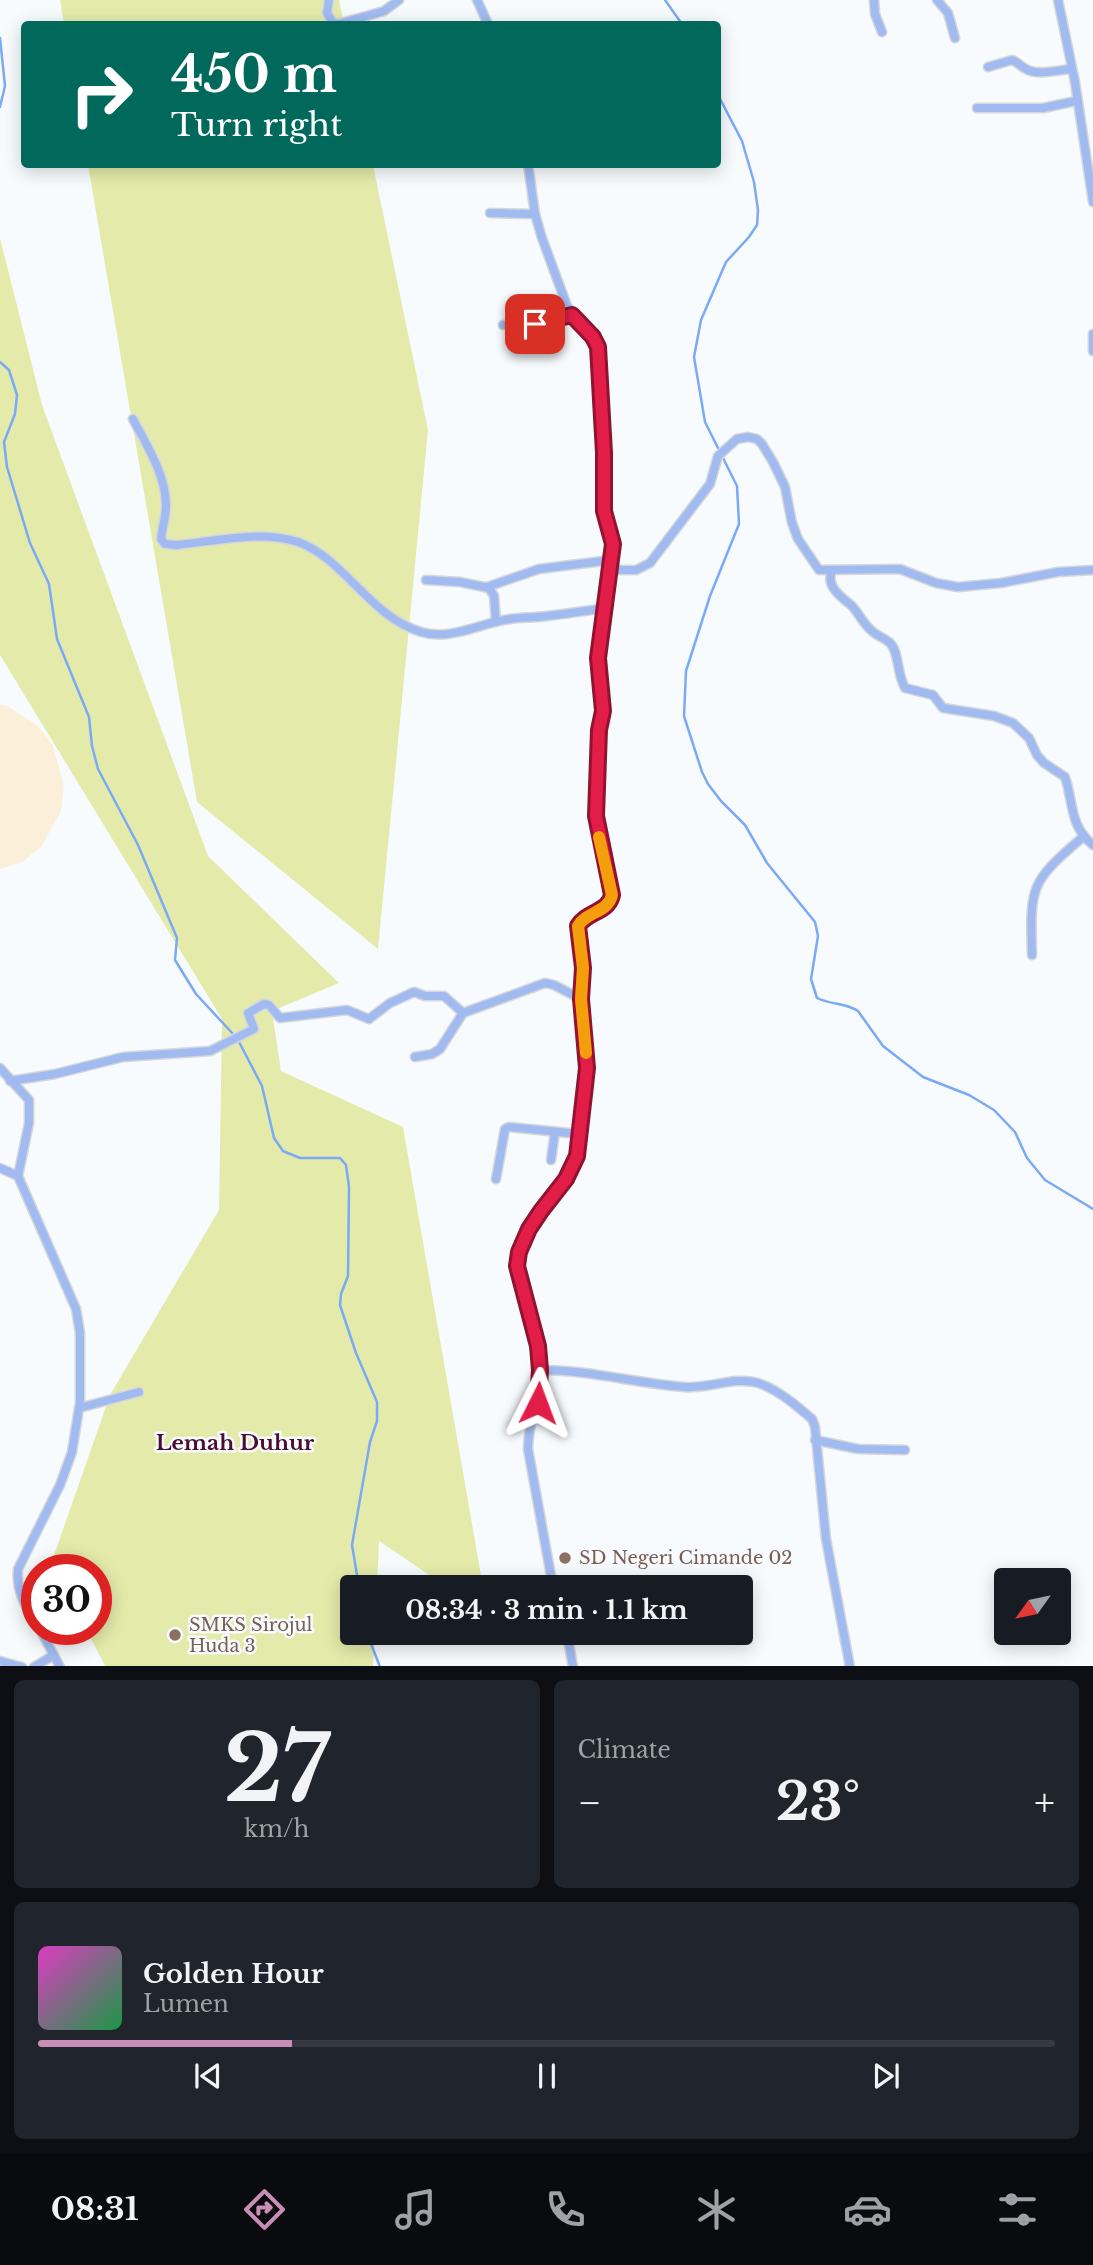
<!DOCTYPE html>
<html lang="en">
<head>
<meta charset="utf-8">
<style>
	body { margin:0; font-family:"Libre Baskerville",serif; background:#20242c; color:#f1f3f6; height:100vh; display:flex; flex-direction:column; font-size:26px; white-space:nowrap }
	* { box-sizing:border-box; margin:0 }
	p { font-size:23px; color:#9ea1a6 }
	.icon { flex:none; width:38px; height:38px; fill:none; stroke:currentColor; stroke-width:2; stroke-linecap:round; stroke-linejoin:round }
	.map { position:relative; height:1666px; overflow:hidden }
	.details { display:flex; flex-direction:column; gap:14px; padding:14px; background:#0d0f14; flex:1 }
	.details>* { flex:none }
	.top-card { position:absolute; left:21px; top:21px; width:700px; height:147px; border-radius:7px; box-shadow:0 4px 18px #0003; background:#00695c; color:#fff; overflow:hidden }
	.needle { width:46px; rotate:237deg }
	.tools { position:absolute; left:994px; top:1568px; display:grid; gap:14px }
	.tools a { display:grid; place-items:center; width:77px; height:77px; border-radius:7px; background:#171b24; box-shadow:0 4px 18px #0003; font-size:35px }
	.speed { position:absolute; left:21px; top:1554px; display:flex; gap:14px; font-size:35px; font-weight:700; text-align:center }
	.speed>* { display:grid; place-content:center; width:91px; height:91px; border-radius:50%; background:#171b24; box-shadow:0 4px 18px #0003; line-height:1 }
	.speed .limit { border:10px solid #d22; background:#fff; color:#111 }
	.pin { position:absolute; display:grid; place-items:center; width:60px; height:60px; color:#fff; margin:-30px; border-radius:14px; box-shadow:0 4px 10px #0006 }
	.me { position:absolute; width:77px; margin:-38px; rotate:3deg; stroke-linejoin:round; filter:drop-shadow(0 0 5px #0008) }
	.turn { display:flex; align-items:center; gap:24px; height:147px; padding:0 35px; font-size:32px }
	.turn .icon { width:91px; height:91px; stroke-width:2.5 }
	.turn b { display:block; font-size:49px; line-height:60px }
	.big { font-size:52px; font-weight:700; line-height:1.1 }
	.details .tile { flex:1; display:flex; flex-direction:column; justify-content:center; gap:10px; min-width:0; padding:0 24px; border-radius:10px; background:#20242c }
	.details .dial { align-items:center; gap:0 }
	.dial b { font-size:91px; line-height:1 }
	.song { display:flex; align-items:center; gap:21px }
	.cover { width:84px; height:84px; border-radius:10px; background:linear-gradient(135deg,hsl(310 70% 55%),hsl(140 70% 35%)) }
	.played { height:7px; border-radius:4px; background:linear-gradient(90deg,#c98eb5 25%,#363941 25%) }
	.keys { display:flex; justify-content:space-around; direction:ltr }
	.heat { display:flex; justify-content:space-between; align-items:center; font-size:38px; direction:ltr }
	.details .tiles { flex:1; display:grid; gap:14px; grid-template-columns:1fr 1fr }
	.tile:last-child { grid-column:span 2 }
	.trip { position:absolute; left:340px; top:1575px; width:413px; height:70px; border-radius:7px; background:#171b24; box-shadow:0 4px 18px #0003; font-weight:700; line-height:70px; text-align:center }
	.tabs { display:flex; height:112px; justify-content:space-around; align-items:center; background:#090b0e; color:#9ea1a6 }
	.tabs .icon { width:49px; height:49px }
	.tabs .current { color:#c98eb5 }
	.tabs b { font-size:32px; color:#f1f3f6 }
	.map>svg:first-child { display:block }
</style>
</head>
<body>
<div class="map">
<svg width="1093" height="1667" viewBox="0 0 1093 1667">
	<rect width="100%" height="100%" fill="#f8fbfe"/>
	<!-- industrial -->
	<polygon fill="#fbefda" points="0,705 8,706 38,726 53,746 64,786 61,811 41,847 22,862 0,869"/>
	<!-- green -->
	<g fill="#e4ebaa">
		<polygon points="60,0 339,0 344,24 64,24"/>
		<polygon points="88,165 373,165 428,430 378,949 197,802"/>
		<polygon points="0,238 42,405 208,856 339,983 272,1011 281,1071 403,1127 483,1587 447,1587 379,1541 377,1587 352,1587 352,1633 375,1633 373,1666 105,1666 86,1629 96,1629 96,1570 57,1570 52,1561 110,1395 219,1210 222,1019 0,655"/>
	</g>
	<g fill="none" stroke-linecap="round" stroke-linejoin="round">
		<!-- stream -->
		<g stroke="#7aa9f6" stroke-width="2.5">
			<polyline points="665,0 682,24"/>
			<polyline points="0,38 5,86 0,107"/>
			<path d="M718,95L742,141L754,182L758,210L757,225L749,237L726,262L701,320L694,357L705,422L737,486L739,524L710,596L686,671L684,716L702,772L708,784L721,801L745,825L767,863L815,922L818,936L811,979L817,998C830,1005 845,1002 858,1011L883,1046L923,1077L969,1095L994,1110L1015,1132L1027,1158L1045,1180L1093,1209"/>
			<polyline points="0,362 9,370 17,395 15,414 4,442 7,467 30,543 49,584 57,639 89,717 92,746 98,769 138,845 177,938 175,960 196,994 234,1035"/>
			<polyline points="238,1040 262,1086 274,1138 283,1151 300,1158 340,1158 346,1165 349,1187 348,1276 341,1294 340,1305 356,1353 377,1402 377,1421 370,1442 352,1545 359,1587"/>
			<polyline points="367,1633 380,1667"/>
		</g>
		<defs>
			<g id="minor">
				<polyline points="329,0 327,13 333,23 338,24 384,11 399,0"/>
				<polyline points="477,0 488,24"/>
				<polyline points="874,0 875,14 882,32"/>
				<polyline points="937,0 948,13 955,38"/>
				<polyline points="1058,0 1075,82 1093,202"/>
				<path d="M988,67L1012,60C1018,62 1020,66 1026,69C1038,76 1058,70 1071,69"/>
				<polyline points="977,108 1043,108 1076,101"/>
				<path d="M528,164L535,214L542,238L567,306L597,343L598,347L604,453V511L613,544L598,658L603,711L599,730L596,816L612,895C608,913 587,912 578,925L584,968L581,999L587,1068L577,1156L567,1179L541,1211L529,1229L519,1252L517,1266C520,1301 538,1332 540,1368C541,1397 528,1421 528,1449L553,1587"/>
				<polyline points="490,213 535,214"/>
				<polyline points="503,325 543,325 550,320 572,315"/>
				<polyline points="1093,334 1093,351"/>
				<path d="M133,419C147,446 166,475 166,506C166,517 162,528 161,539L165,544L177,545C216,541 260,530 298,542C344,558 369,616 421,632C451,641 480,623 510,619C522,617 534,618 547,616C566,614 585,611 605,608"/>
				<polyline points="610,570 636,570 650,563 710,484 718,456 737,439 748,437 757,439 762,444 773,462 785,487 792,523 798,539 819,570 900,569 936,583 958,587 1001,583 1058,572 1093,570"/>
				<path d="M832,571C825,586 842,598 851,605C859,613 863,624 872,631C877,636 885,638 890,643C899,651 897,675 905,688L933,695L943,708L994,716L1013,723L1029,738L1037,755L1044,763L1065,777C1074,804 1069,825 1093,845"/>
				<polyline points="426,580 460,582 489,588 494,596 496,622"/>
				<polyline points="487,587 539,569 611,560"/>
				<path d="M1032,955C1030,886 1030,882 1083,837"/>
				<polyline points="415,1057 432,1054 440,1049 463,1013"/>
				<path d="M0,1068L29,1100V1123L18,1176L76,1309L80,1333V1402L72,1452L60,1485L18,1569C16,1591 25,1606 37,1624"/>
				<polyline points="10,1081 55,1074 123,1057 210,1051 254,1029 248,1013 264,1004 269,1005 280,1018 347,1010 369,1019 390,1003 414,992 425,996 444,996 463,1013 545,983 554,985 581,999"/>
				<polyline points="551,1160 555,1132"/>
				<polyline points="0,1168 18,1176"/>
				<polyline points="496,1179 505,1129 509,1127 579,1134"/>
				<path d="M540,1370C589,1370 635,1383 684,1387C708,1389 735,1376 758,1383C777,1389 797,1406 812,1419L815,1427L826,1539L850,1667"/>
				<polyline points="79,1408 139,1392"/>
				<polyline points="815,1440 858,1449 905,1450"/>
				<polyline points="40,1629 60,1667"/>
				<polyline points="567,1633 573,1667"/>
				<polyline points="0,1661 22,1667"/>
				<polyline points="34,1667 54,1655"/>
			</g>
		</defs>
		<!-- minor casing -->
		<use href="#minor" stroke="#d5d8db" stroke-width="11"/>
		<!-- minor -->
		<use href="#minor" stroke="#a1bbf1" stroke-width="8"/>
	</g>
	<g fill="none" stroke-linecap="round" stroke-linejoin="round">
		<defs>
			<path id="route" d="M535,324L543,325L550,320L572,315L593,337L598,347L604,453V511L613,544L598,658L603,711L599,730L596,816L612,895C608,913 587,911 578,926L583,968L581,999L587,1068L577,1156L566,1179L541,1211L529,1229L519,1252L517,1266L538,1346L540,1370L538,1403"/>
		</defs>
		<!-- route casing -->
		<use href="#route" stroke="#92132f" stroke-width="18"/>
		<!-- route -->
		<use href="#route" stroke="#e11d48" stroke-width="12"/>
		<!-- slow -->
		<path stroke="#f59e0b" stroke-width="12" d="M586,1053L581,999L583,968L578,926C587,911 608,913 612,895L599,837"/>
	</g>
	<!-- markers -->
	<g fill="#8d6e63" stroke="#f8fbfe" stroke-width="2.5">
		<circle cx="565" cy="1558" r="7"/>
		<circle cx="175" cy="1635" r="7"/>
	</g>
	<g text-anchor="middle" stroke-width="5" stroke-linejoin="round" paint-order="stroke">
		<!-- education labels -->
		<g font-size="18" fill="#785e54" stroke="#f8fbfe" text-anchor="start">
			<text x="579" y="1564">SD Negeri Cimande 02</text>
			<text x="189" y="1631">SMKS Sirojul<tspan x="189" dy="21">Huda 3</tspan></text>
		</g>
		<!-- quarter labels -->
		<g font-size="21" font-weight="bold" fill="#4b0d32" stroke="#f8fbfe">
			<text x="235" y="1450">Lemah Duhur</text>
		</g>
	</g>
</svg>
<div class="tools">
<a><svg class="needle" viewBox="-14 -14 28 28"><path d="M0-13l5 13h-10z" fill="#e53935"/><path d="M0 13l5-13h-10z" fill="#9ea1a6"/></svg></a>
</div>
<div class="speed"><div class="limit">30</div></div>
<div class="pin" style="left:535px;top:324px;background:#d93025"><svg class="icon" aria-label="arrive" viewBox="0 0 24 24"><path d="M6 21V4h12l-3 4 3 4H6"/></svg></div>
<svg class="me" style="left:538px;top:1403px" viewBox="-20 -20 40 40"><path d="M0-17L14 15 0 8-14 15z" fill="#e11d48" stroke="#fff" stroke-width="4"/></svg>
<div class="trip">08:34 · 3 min · 1.1 km</div>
<div class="top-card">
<div class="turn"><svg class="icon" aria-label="right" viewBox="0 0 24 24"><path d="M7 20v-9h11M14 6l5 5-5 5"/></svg><div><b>450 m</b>Turn right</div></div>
</div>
</div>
<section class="details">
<div class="tiles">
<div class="tile dial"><b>27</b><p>km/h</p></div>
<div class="tile"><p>Climate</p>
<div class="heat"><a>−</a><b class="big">23°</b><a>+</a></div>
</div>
<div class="tile">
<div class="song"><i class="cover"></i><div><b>Golden Hour</b><p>Lumen</p></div></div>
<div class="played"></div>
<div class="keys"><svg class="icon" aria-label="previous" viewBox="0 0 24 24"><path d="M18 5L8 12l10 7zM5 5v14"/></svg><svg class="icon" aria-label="pause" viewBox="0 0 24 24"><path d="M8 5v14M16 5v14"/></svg><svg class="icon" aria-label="next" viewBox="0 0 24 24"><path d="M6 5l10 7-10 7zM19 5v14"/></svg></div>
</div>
</div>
</section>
<nav class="tabs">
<b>08:31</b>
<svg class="icon current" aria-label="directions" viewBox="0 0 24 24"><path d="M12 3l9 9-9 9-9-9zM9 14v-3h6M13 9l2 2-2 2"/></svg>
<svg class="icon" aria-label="music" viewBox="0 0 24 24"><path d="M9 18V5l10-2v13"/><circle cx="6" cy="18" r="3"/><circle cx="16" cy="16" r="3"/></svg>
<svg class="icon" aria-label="phone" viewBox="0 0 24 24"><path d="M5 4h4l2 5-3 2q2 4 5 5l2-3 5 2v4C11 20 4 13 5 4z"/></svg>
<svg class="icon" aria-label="climate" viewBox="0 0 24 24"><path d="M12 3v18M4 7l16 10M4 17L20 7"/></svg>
<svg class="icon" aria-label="car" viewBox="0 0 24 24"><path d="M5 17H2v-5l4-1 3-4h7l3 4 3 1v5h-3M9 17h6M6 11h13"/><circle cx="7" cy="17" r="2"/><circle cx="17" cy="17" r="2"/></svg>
<svg class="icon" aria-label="filters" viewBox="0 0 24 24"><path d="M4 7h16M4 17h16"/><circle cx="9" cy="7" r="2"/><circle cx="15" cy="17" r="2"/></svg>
</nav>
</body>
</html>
